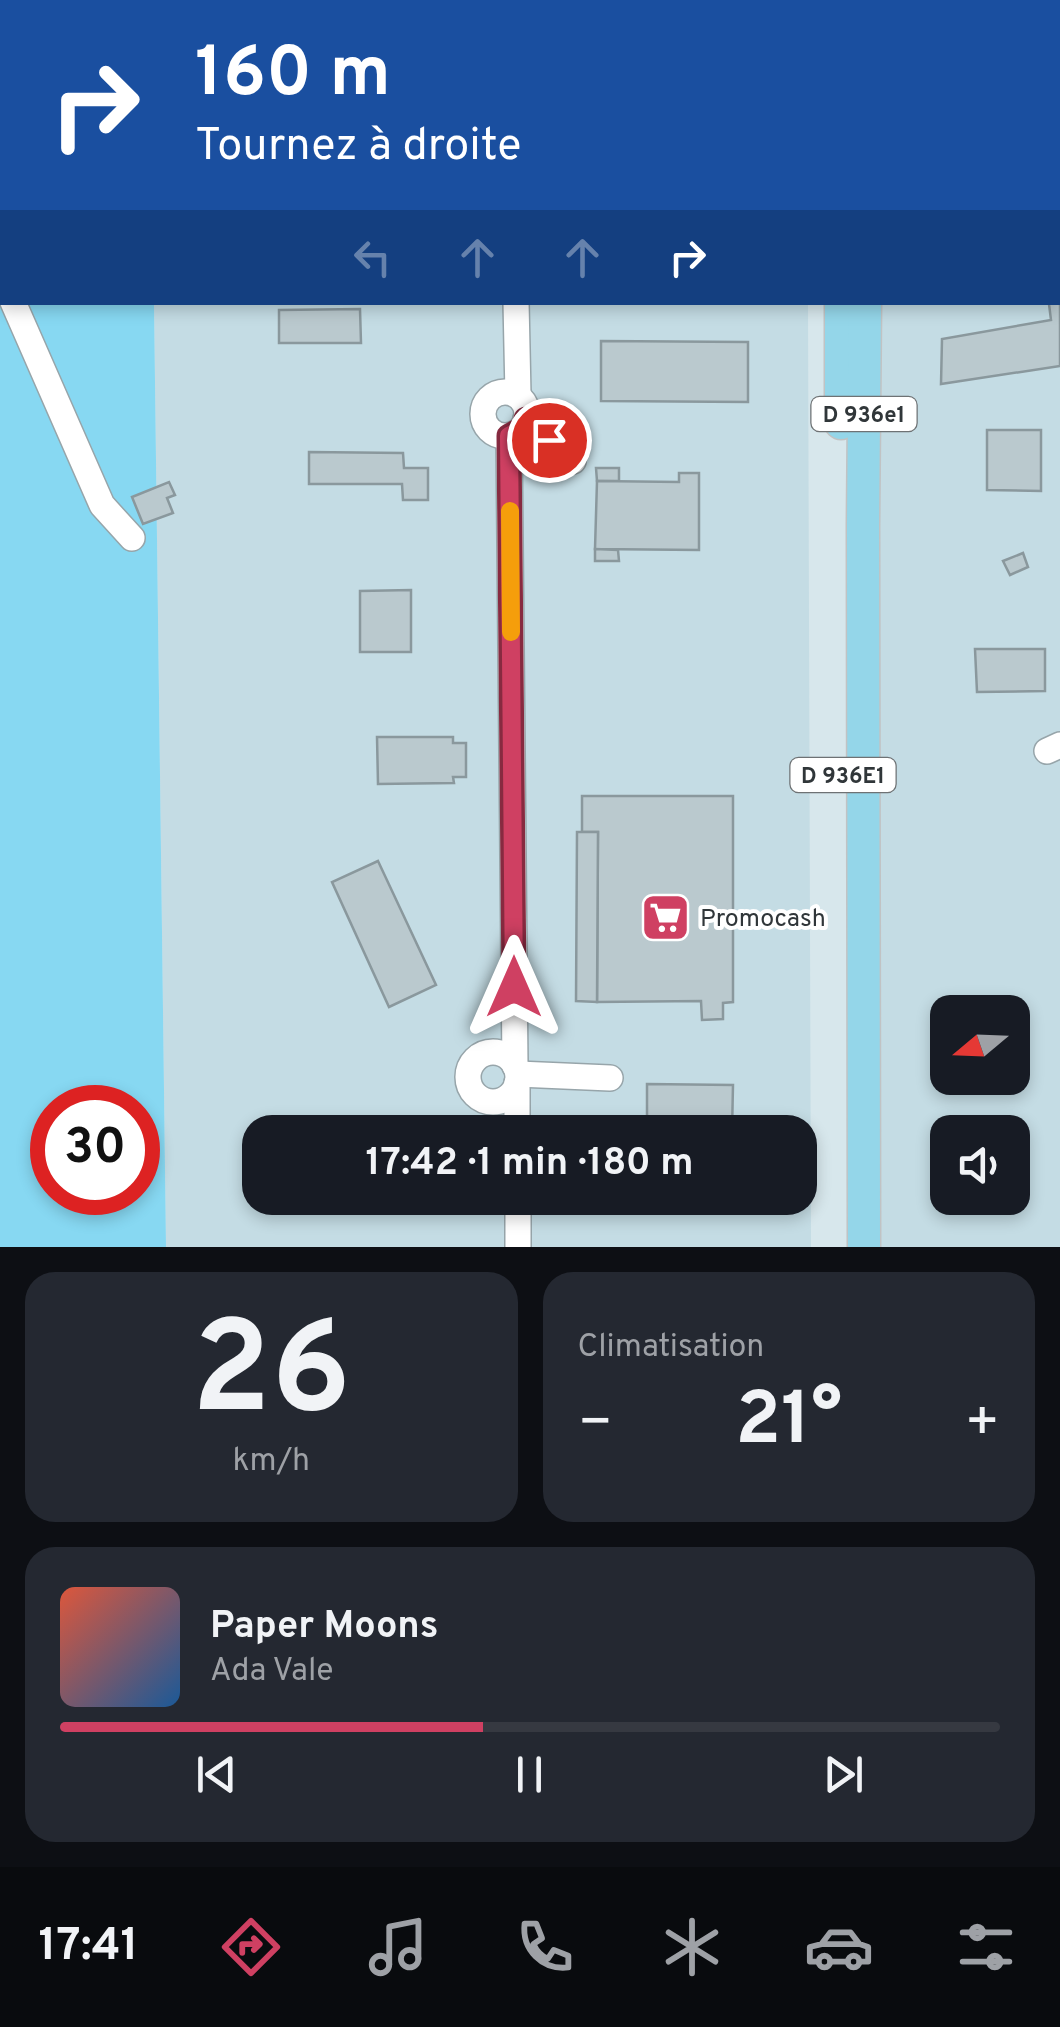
<!DOCTYPE html>
<html lang="fr">
<head>
<meta charset="utf-8">
<style>
	body { margin:0; font-family:Overpass,sans-serif; background:#242831; color:#f1f3f6; height:100vh; display:flex; flex-direction:column; font-size:38px; white-space:nowrap }
	* { box-sizing:border-box; margin:0 }
	p { font-size:32px; color:#9ea1a6 }
	.icon { flex:none; width:55px; height:55px; fill:none; stroke:currentColor; stroke-width:2; stroke-linecap:round; stroke-linejoin:round }
	.map { position:relative; height:1247px; overflow:hidden }
	.panel { display:flex; flex-direction:column; gap:25px; padding:25px; background:#0d0f14; flex:1 }
	.panel>* { flex:none }
	.top-card { position:absolute; left:0px; top:0px; width:1060px; height:305px; box-shadow:0 5px 15px #0003; background:#1a4fa0; color:#fff; overflow:hidden }
	.needle { width:65px; rotate:251deg }
	.buttons { position:absolute; left:930px; top:995px; display:grid; gap:20px }
	.buttons a { display:grid; place-items:center; width:100px; height:100px; border-radius:20px; background:#171b24; box-shadow:0 5px 15px #0003; font-size:50px }
	.speed { position:absolute; left:30px; top:1085px; display:flex; gap:20px; font-size:50px; font-weight:700; text-align:center }
	.speed>* { display:grid; place-content:center; width:130px; height:130px; border-radius:50%; background:#171b24; box-shadow:0 5px 15px #0003; line-height:1 }
	.speed .limit { border:15px solid #d22; background:#fff; color:#111 }
	.pin { position:absolute; display:grid; place-items:center; width:85px; height:85px; color:#fff; margin:-42px; border:5px solid #fff; border-radius:50%; box-shadow:0 2px 10px #0007 }
	.me { position:absolute; width:110px; margin:-55px; rotate:0deg; stroke-linejoin:round; filter:drop-shadow(0 0 8px #0008) }
	.turn { display:flex; align-items:center; gap:35px; height:210px; padding:0 30px; font-size:45px }
	.turn .icon { width:130px; height:130px; stroke-width:2.5 }
	.turn b { display:block; font-size:70px; line-height:85px }
	.lanes { display:flex; align-items:center; height:95px; padding:0 30px; background:#0003; justify-content:center; gap:50px; direction:ltr }
	.lanes .off { opacity:.35 }
	.big { font-size:75px; font-weight:700; line-height:1.1 }
	.panel .widget { flex:1; display:flex; flex-direction:column; justify-content:center; gap:15px; min-width:0; padding:0 35px; border-radius:30px; background:#242831 }
	.panel .dial { align-items:center; gap:0 }
	.dial b { font-size:130px; line-height:1 }
	.song { display:flex; align-items:center; gap:30px }
	.cover { width:120px; height:120px; border-radius:15px; background:linear-gradient(135deg,hsl(10 70% 55%),hsl(210 70% 35%)) }
	.played { height:10px; border-radius:5px; background:linear-gradient(90deg,#cf4062 45%,#363941 45%) }
	.keys { display:flex; justify-content:space-around; direction:ltr }
	.heat { display:flex; justify-content:space-between; align-items:center; font-size:55px; direction:ltr }
	.panel .tiles { flex:1; display:grid; gap:25px; grid-template-columns:1fr 1fr }
	.widget:last-child { grid-column:span 2 }
	.trip { position:absolute; left:242px; top:1115px; width:575px; height:100px; border-radius:30px; background:#171b24; box-shadow:0 5px 15px #0003; font-weight:700; line-height:100px; text-align:center }
	.tab-bar { display:flex; height:160px; justify-content:space-around; align-items:center; background:#090b0e; color:#9ea1a6 }
	.tab-bar .icon { width:70px; height:70px }
	.tab-bar .selected { color:#cf4062 }
	.tab-bar b { font-size:45px; color:#f1f3f6 }
	.map>svg:first-child { display:block }
</style>
</head>
<body>
<div class="map">
<svg width="1060" height="1247" viewBox="0 0 1060 1247">
	<rect width="100%" height="100%" fill="#d7e7ec"/>
	<!-- built -->
	<g fill="#c4dce4" fill-rule="evenodd">
		<rect x="151" y="0" width="657" height="2"/>
		<path d="M882,0H1060V1247H880V303L1058,302V2H882ZM948,1012H1012V1078H948ZM948,1132H1012V1198H948Z"/>
		<path d="M154,303H808L811,1247H166ZM260,1132H800V1198H260Z"/>
	</g>
	<!-- green -->
	<path fill="#87d8f2" fill-rule="evenodd" d="M0,0H151V2H2V302L154,303L166,1247H0ZM52,1108H138V1192H52Z"/>
	<!-- building -->
	<g fill="#bac9ce" stroke="#8a989d" stroke-width="2.5">
		<polygon points="1060,302 1060,366 941,384 942,339 1051,320 1049,304"/>
		<polygon points="360,309 361,343 279,343 279,310"/>
		<polygon points="601,341 748,342 748,402 601,401"/>
		<polygon points="987,430 1041,430 1041,491 987,490"/>
		<polygon points="309,452 403,453 404,468 428,468 428,500 403,500 402,484 309,484"/>
		<polygon points="596,468 619,468 619,481 597,481"/>
		<polygon points="679,473 699,473 699,550 595,549 597,481 679,482"/>
		<polygon points="169,482 175,495 167,498 173,513 143,524 132,497"/>
		<polygon points="595,549 618,550 619,561 595,561"/>
		<polygon points="1023,553 1028,567 1010,575 1003,561"/>
		<polygon points="411,590 411,652 360,652 360,591"/>
		<polygon points="975,649 1045,649 1045,691 977,692"/>
		<polygon points="377,737 453,737 453,743 466,743 466,777 453,777 454,783 378,784"/>
		<polygon points="582,796 733,796 733,1002 723,1003 723,1019 702,1020 701,1001 597,1002 598,832 582,832"/>
		<polygon points="577,832 598,832 597,1002 576,1001"/>
		<polygon points="378,861 436,985 389,1007 332,882"/>
		<polygon points="647,1084 733,1085 732,1132 647,1132"/>
		<polygon points="646,1198 732,1198 732,1204 646,1203"/>
	</g>
	<g fill="none" stroke-linecap="round" stroke-linejoin="round">
		<defs>
			<g id="minor">
				<polyline points="511,0 511,2"/>
				<polyline points="0,273 2,279"/>
				<polyline points="13,302 102,505 132,538"/>
				<polyline points="516,302 518,395"/>
				<circle cx="505" cy="414" r="22"/>
				<polyline points="526,419 573,461"/>
				<polyline points="509,437 515,1066"/>
				<polyline points="1047,751 1060,745"/>
				<circle cx="493" cy="1077" r="25"/>
				<polyline points="518,1074 610,1078"/>
				<polyline points="517,1083 517,1132"/>
				<polyline points="518,1198 518,1247"/>
			</g>
			<g id="major">
				<polyline points="838,0 838,2"/>
				<polyline points="862,0 862,2"/>
				<polyline points="841,302 841,423"/>
				<polyline points="864,1247 863,525 865,302"/>
			</g>
		</defs>
		<!-- minor casing -->
		<use href="#minor" stroke="#97a5aa" stroke-width="28"/>
		<!-- major casing -->
		<use href="#major" stroke="#c1c3c4" stroke-width="35"/>
		<!-- minor -->
		<use href="#minor" stroke="#fff" stroke-width="25"/>
		<!-- major -->
		<use href="#major" stroke="#94d6e9" stroke-width="32"/>
	</g>
	<g fill="none" stroke-linecap="round" stroke-linejoin="round">
		<defs>
			<polyline id="route" points="514,987 509,436 524,428 526,419 549,440"/>
		</defs>
		<!-- route casing -->
		<use href="#route" stroke="#872a40" stroke-width="25"/>
		<!-- route -->
		<use href="#route" stroke="#cf4062" stroke-width="18"/>
		<!-- slow -->
		<polyline stroke="#f59e0b" stroke-width="18" points="510,511 511,632"/>
	</g>
	<!-- icons -->
	<defs>
		<symbol id="supermarket-square" viewBox="-11 -11 22 22"><rect x="-9" y="-9" width="18" height="18" rx="4" fill="#cf4062" stroke="#fff"/><path d="M-6-5.5h2.5l.6 2H6L4.5 2H-2.5L-4.4-4H-6ZM-1.5 3.2a1.3 1.3 0 1 0 .1 0ZM3 3.2a1.3 1.3 0 1 0 .1 0Z" fill="#fff"/></symbol>
	</defs>
	<g fill-rule="evenodd">
		<use href="#supermarket-square" x="638" y="890" width="55" height="55"/>
	</g>
	<g text-anchor="middle" stroke-width="8" stroke-linejoin="round" paint-order="stroke">
		<!-- shield labels -->
		<g fill="#fff" stroke="#6e7274" stroke-width="2.5">
			<rect x="811.5" y="397" width="105" height="34" rx="8"/>
			<rect x="790.5" y="758" width="105" height="34" rx="8"/>
		</g>
		<g font-size="22" font-weight="bold" fill="#303639">
			<text x="864" y="422">D 936e1</text>
			<text x="843" y="783">D 936E1</text>
		</g>
		<!-- poi labels -->
		<g font-size="25" fill="#303639" stroke="#fff" text-anchor="start">
			<text x="700" y="926">Promocash</text>
		</g>
	</g>
</svg>
<div class="buttons">
<a><svg class="needle" viewBox="-14 -14 28 28"><path d="M0-13l5 13h-10z" fill="#e53935"/><path d="M0 13l5-13h-10z" fill="#9ea1a6"/></svg></a>
<a><svg class="icon" aria-label="sound" viewBox="0 0 24 24"><path d="M4 9h4l5-4v14l-5-4H4zM17 9q2 3 0 6"/></svg></a>
</div>
<div class="speed"><div class="limit">30</div></div>
<div class="pin" style="left:549px;top:440px;background:#d93025"><svg class="icon" aria-label="arrive" viewBox="0 0 24 24"><path d="M6 21V4h12l-3 4 3 4H6"/></svg></div>
<svg class="me" style="left:514px;top:987px" viewBox="-20 -20 40 40"><path d="M0-17L14 15 0 8-14 15z" fill="#cf4062" stroke="#fff" stroke-width="4"/></svg>
<div class="trip">17:42 · 1 min · 180 m</div>
<div class="top-card">
<div class="turn"><svg class="icon" aria-label="right" viewBox="0 0 24 24"><path d="M7 20v-9h11M14 6l5 5-5 5"/></svg><div><b>160 m</b>Tournez à droite</div></div>
<div class="lanes"><svg class="icon off" aria-label="left" viewBox="0 0 24 24"><path d="M17 20v-9H6M10 6l-5 5 5 5"/></svg><svg class="icon off" aria-label="ahead" viewBox="0 0 24 24"><path d="M12 20V5M6 11l6-6 6 6"/></svg><svg class="icon off" aria-label="ahead" viewBox="0 0 24 24"><path d="M12 20V5M6 11l6-6 6 6"/></svg><svg class="icon" aria-label="right" viewBox="0 0 24 24"><path d="M7 20v-9h11M14 6l5 5-5 5"/></svg></div>
</div>
</div>
<section class="panel">
<div class="tiles">
<div class="widget dial"><b>26</b><p>km/h</p></div>
<div class="widget"><p>Climatisation</p>
<div class="heat"><a>−</a><b class="big">21°</b><a>+</a></div>
</div>
<div class="widget">
<div class="song"><i class="cover"></i><div><b>Paper Moons</b><p>Ada Vale</p></div></div>
<div class="played"></div>
<div class="keys"><svg class="icon" aria-label="previous" viewBox="0 0 24 24"><path d="M18 5L8 12l10 7zM5 5v14"/></svg><svg class="icon" aria-label="pause" viewBox="0 0 24 24"><path d="M8 5v14M16 5v14"/></svg><svg class="icon" aria-label="next" viewBox="0 0 24 24"><path d="M6 5l10 7-10 7zM19 5v14"/></svg></div>
</div>
</div>
</section>
<nav class="tab-bar">
<b>17:41</b>
<svg class="icon selected" aria-label="directions" viewBox="0 0 24 24"><path d="M12 3l9 9-9 9-9-9zM9 14v-3h6M13 9l2 2-2 2"/></svg>
<svg class="icon" aria-label="music" viewBox="0 0 24 24"><path d="M9 18V5l10-2v13"/><circle cx="6" cy="18" r="3"/><circle cx="16" cy="16" r="3"/></svg>
<svg class="icon" aria-label="phone" viewBox="0 0 24 24"><path d="M5 4h4l2 5-3 2q2 4 5 5l2-3 5 2v4C11 20 4 13 5 4z"/></svg>
<svg class="icon" aria-label="climate" viewBox="0 0 24 24"><path d="M12 3v18M4 7l16 10M4 17L20 7"/></svg>
<svg class="icon" aria-label="car" viewBox="0 0 24 24"><path d="M5 17H2v-5l4-1 3-4h7l3 4 3 1v5h-3M9 17h6M6 11h13"/><circle cx="7" cy="17" r="2"/><circle cx="17" cy="17" r="2"/></svg>
<svg class="icon" aria-label="filters" viewBox="0 0 24 24"><path d="M4 7h16M4 17h16"/><circle cx="9" cy="7" r="2"/><circle cx="15" cy="17" r="2"/></svg>
</nav>
</body>
</html>
